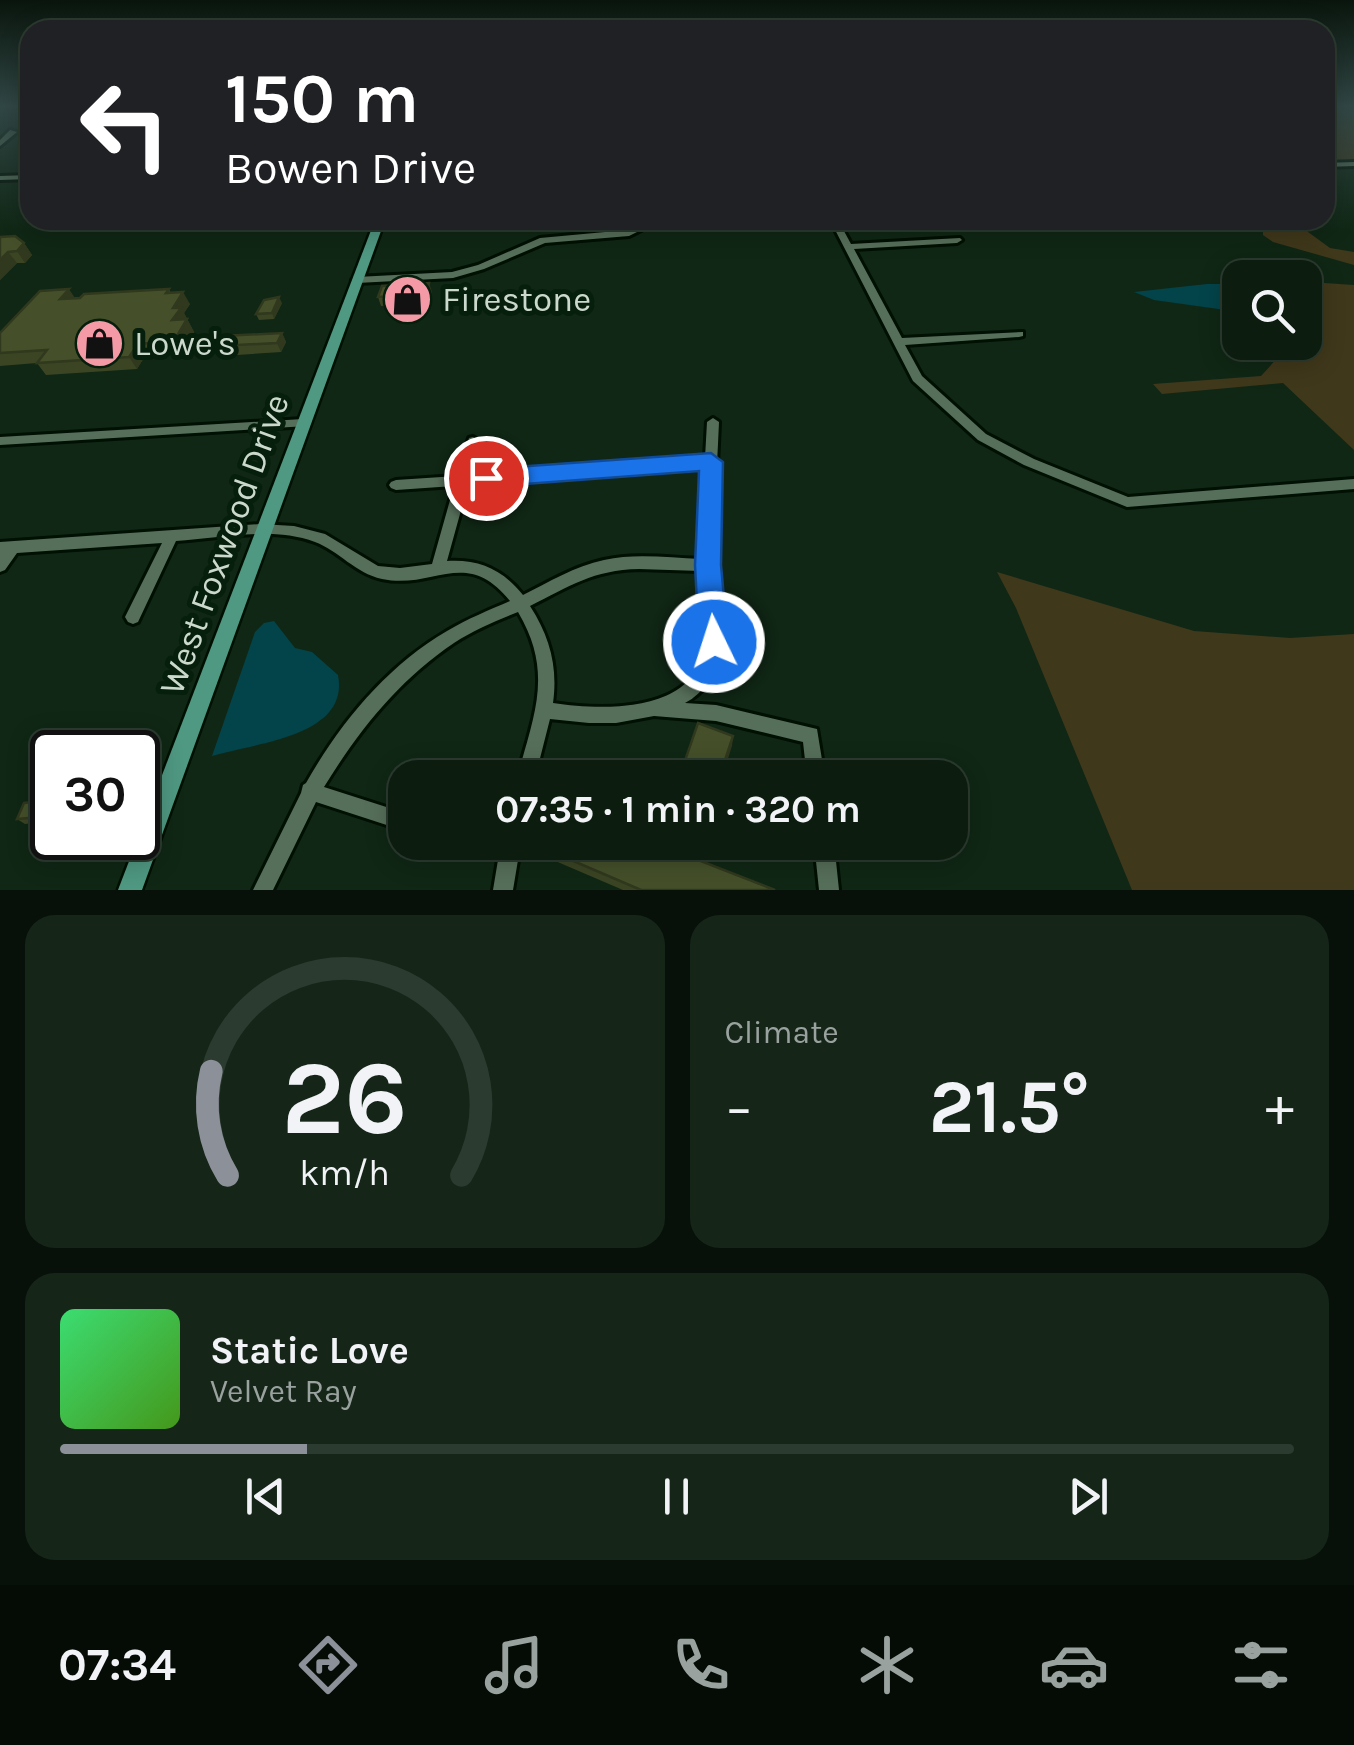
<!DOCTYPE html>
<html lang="en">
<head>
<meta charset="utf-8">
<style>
	body { margin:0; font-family:Karla,sans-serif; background:#152619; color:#f1f3f6; height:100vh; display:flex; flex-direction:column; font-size:38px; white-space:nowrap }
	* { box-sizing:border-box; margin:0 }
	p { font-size:32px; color:#9aa29f }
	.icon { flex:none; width:55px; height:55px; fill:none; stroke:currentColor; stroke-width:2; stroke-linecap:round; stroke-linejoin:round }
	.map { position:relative; height:890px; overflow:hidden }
	.drawer { display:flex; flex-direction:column; gap:25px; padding:25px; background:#071009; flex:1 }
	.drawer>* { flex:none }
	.guide { position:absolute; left:20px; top:20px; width:1315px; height:210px; border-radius:30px; box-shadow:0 5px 25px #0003,0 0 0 2px #2c3b30; background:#202124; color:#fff; overflow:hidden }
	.tools { position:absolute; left:1222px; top:260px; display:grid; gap:20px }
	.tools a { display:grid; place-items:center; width:100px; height:100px; border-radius:20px; background:#0c1d10; box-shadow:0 5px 25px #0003,0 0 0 2px #2c3b30; font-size:50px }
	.speed { position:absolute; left:30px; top:730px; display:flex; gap:20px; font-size:50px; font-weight:700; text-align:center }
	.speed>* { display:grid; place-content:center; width:130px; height:130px; border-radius:50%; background:#0c1d10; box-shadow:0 5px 25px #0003,0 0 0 2px #2c3b30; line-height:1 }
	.speed .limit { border:5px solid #111; border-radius:15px; background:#fff; color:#111 }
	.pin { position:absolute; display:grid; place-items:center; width:85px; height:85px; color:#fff; margin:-42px; border:5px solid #fff; border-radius:50%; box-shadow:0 2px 10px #0007 }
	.me { position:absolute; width:110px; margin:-55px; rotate:356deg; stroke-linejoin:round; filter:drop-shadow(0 0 8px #0008) }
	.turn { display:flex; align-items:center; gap:35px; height:210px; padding:0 40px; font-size:45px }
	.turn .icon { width:130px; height:130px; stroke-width:2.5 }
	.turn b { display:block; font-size:70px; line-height:85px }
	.big { font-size:75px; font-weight:700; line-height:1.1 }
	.drawer .card { flex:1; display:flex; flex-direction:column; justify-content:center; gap:15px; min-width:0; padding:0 35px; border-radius:30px; background:#152619 }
	.drawer .dial { align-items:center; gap:0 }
	.dial svg { height:260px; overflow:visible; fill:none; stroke:#2c3b30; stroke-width:7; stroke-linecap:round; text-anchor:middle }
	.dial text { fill:#f1f3f6; stroke:none }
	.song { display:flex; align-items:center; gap:30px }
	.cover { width:120px; height:120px; border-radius:15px; background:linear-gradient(135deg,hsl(140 70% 55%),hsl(100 70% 35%)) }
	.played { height:10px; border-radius:5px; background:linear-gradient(90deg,#8c9099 20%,#2c3b30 20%) }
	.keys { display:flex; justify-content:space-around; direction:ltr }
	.heat { display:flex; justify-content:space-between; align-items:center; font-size:55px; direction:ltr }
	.drawer .tiles { flex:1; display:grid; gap:25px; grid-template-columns:1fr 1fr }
	.card:last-child { grid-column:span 2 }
	.trip { position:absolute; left:388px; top:760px; width:580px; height:100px; border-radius:30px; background:#0c1d10; box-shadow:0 5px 25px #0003,0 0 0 2px #2c3b30; font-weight:700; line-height:100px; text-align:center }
	.dock { display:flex; height:160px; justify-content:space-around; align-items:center; background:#050c06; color:#9aa29f }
	.dock .icon { width:70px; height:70px }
	.dock .current { color:#8c9099 }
	.dock b { font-size:45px; color:#f1f3f6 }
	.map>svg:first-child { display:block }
</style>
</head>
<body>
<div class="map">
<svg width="1354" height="890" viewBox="0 0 1354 890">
	<rect width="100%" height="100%" fill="#102715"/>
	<!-- green -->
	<g fill="#40381b">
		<polygon points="1325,106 1354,106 1354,161 1325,163"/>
		<polygon points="1293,221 1330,248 1354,252 1354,265 1273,242 1263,235 1263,228"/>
		<polygon points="1324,283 1354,285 1354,450 1283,383 1162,394 1153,384 1261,376 1291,343 1305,342 1305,327 1319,312"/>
		<polygon points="997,572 1194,631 1290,638 1354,634 1354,890 1132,890 1016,608"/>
	</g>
	<!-- water -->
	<g fill="#03444a">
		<polygon points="1207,284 1240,284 1240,312 1154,300 1134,292"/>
		<path d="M274,621L295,648L312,652L338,675C350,737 254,743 212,756L255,632L264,623Z"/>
	</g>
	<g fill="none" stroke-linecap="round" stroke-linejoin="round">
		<defs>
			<g id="minor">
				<polygon points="10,130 17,132 0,146 0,140"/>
				<polygon points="1354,162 1354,166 1325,167 1325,163"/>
				<polygon points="30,175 30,179 0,180 0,176"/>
				<polygon points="650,220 661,220 629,236 545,243 484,269 453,278 357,283 352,280 357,277 452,272 478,265 540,238 627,230"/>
				<polygon points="830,220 838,220 851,244 960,238 962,240 957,243 854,249 902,338 1023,332 1023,336 1019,337 905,345 922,376 986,434 1034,459 1128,497 1354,479 1354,489 1127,507 1024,465 978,440 913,381"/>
				<path d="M713,418L719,422C717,471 713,520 715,569C717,597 727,627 720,654C715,675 704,693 685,703L716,705L817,729L825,778H807L803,742L716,721L654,716L616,723H589L550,719L535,778H517C534,714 554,673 518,612C496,621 474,630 454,643C399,680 359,730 324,787L405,813V831L316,802L273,890H253L301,793L303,785L306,783C340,723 387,666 447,631C467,619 489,610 510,601C466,546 434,590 382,579C355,573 339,551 315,542C272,526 220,538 176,541L138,622L133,624L128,622L125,617L162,543L17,553L5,570L0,572V542L260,524L294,526L325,534L378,566L400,568L432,564L454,486L396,490L391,488L389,485L391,482L396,480L457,476L469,438L473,437L479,441L470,475L705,458L707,422ZM704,467L701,559C669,558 636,553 604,560C575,566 549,582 523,595C503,570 480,559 447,561L468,485ZM639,569L701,571L706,642C699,713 606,711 553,703C558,667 550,637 530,606C570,586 593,570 639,569Z"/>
				<polygon points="303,419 309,423 307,426 0,445 0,437"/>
				<polygon points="501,842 521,842 513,890 493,890"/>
				<polygon points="814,842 834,842 839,890 819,890"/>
			</g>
			<polygon id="major" points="375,220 385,220 142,890 118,890"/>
		</defs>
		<!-- minor casing -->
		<use href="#minor" stroke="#001002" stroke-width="6"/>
		<!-- major casing -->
		<use href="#major" stroke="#001002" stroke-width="5"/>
		<!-- minor -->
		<use href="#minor" fill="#566f5a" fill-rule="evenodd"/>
		<!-- major -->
		<use href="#major" fill="#4f9882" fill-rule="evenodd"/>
	</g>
	<!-- wall -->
	<g fill="#3b4524">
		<polygon points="0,237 24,243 32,255 25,263 17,263 0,280"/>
		<polygon points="169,289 171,293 190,304 184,313 194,332 182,353 145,356 137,369 46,375 37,363 0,366 0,333 75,298"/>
		<polygon points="432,292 429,303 381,306 378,297"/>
		<polygon points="282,303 274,319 259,320 256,314"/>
		<polygon points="282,333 286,342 281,352 222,356 217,346"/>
		<polygon points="52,800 52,821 25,824 17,819"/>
		<polygon points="529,842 655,846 656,842 700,842 695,859 775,890 623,890 532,851"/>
	</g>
	<!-- shaded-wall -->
	<g fill="#30381d">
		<polygon points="24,243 32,255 25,263 17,251"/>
		<polygon points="8,252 17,263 0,280 0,260"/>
		<polygon points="429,283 432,292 429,303 426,294"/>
		<polygon points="69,289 77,301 60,299"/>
		<polygon points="183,292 190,304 184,313 194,332 182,353 174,341 173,308"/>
		<polygon points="279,297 282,303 274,319 272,313"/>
		<polygon points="282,333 286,342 281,352 277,343"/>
		<polygon points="138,344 145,356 137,369 129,357"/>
		<polygon points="733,736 732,746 722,778 719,778"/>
	</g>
	<!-- building -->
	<g fill="#45502a" stroke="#30381d" stroke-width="2.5">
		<polygon points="15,236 24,243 17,251 8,252 0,260 0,237"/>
		<polygon points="429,283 426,294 378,297 382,286"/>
		<polygon points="69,289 60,299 80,298 84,294 169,289 166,293 183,292 173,308 181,308 172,320 187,319 174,341 138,344 129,357 37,363 47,350 0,353 0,333 40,291"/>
		<polygon points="279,297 272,313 256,314 264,300"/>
		<polygon points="282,333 277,343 217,346 222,336"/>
		<polygon points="698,723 733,736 719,778 679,778"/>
		<polygon points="52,800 52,816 17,819 24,803"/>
		<polygon points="529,842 647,842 655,846 656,842 698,842 693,858 775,890 641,890"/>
	</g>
	<!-- sky -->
	<linearGradient id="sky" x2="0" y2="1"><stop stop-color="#09150c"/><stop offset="0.46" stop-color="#314746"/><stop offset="1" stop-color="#314746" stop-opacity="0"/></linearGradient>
	<rect width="1354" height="231" fill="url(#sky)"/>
	<!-- route -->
	<polygon fill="#1a73e8" stroke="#114b97" stroke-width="2.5" points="711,453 723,462 721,565 728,642 724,651 714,654 703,651 699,642 695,565 699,471 486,487 474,478 486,469"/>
	<!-- icons -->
	<defs>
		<symbol id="shop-disc" viewBox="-11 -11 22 22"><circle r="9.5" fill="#f49aa6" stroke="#061e0c"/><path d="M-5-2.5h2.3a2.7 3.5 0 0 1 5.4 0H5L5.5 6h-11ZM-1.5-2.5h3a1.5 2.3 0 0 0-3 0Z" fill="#111"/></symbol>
	</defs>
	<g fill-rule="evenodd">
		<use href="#shop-disc" x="380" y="272" width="55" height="55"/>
		<use href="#shop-disc" x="72" y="316" width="55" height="55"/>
	</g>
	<g text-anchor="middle" stroke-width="10" stroke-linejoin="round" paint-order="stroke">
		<!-- poi labels -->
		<g font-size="35" fill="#cad9cc" stroke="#061e0c" text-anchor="start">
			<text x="442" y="311">Firestone</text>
			<text x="134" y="355">Lowe's</text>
		</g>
		<!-- street labels -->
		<g font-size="35" fill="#cad9cc" stroke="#061e0c">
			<text transform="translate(224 544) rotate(-70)" y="12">West Foxwood Drive</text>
		</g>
	</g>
</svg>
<div class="tools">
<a><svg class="icon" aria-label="search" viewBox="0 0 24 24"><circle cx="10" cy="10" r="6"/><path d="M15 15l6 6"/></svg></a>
</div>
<div class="speed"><div class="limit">30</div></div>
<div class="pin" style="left:486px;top:478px;background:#d93025"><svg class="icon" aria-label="arrive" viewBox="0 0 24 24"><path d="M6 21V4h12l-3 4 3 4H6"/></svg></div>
<svg class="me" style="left:714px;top:642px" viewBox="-20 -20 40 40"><circle r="17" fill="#1a73e8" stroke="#fff" stroke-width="3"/><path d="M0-11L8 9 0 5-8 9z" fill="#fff"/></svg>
<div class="trip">07:35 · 1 min · 320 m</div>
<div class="guide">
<div class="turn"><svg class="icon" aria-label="left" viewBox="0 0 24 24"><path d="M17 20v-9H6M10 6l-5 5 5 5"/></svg><div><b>150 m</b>Bowen Drive</div></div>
</div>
</div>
<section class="drawer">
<div class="tiles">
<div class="card dial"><svg viewBox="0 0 100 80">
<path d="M14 69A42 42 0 1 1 86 69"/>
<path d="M14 69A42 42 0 0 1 9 37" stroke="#8c9099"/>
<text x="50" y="56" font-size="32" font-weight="700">26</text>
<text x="50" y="72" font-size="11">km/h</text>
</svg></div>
<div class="card"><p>Climate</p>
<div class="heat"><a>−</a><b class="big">21.5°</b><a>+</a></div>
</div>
<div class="card">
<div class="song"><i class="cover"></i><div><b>Static Love</b><p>Velvet Ray</p></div></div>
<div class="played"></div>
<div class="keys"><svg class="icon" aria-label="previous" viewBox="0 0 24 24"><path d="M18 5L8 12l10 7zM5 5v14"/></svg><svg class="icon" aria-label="pause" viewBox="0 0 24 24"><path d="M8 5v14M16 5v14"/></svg><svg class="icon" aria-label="next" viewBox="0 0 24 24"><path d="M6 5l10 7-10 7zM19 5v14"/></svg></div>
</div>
</div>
</section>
<nav class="dock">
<b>07:34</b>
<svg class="icon current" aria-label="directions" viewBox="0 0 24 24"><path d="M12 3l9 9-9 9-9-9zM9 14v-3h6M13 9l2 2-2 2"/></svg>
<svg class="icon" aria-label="music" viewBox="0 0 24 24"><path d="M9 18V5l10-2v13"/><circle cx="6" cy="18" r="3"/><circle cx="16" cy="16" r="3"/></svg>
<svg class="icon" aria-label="phone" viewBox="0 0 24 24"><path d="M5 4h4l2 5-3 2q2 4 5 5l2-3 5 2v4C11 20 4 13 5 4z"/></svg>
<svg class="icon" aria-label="climate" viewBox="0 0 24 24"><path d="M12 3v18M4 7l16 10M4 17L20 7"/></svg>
<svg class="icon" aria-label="car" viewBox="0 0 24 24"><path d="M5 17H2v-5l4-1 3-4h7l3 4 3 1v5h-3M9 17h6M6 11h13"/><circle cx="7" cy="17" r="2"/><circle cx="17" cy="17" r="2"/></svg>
<svg class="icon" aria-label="filters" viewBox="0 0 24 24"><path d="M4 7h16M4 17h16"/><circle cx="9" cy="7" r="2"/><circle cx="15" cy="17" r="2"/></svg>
</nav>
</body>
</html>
